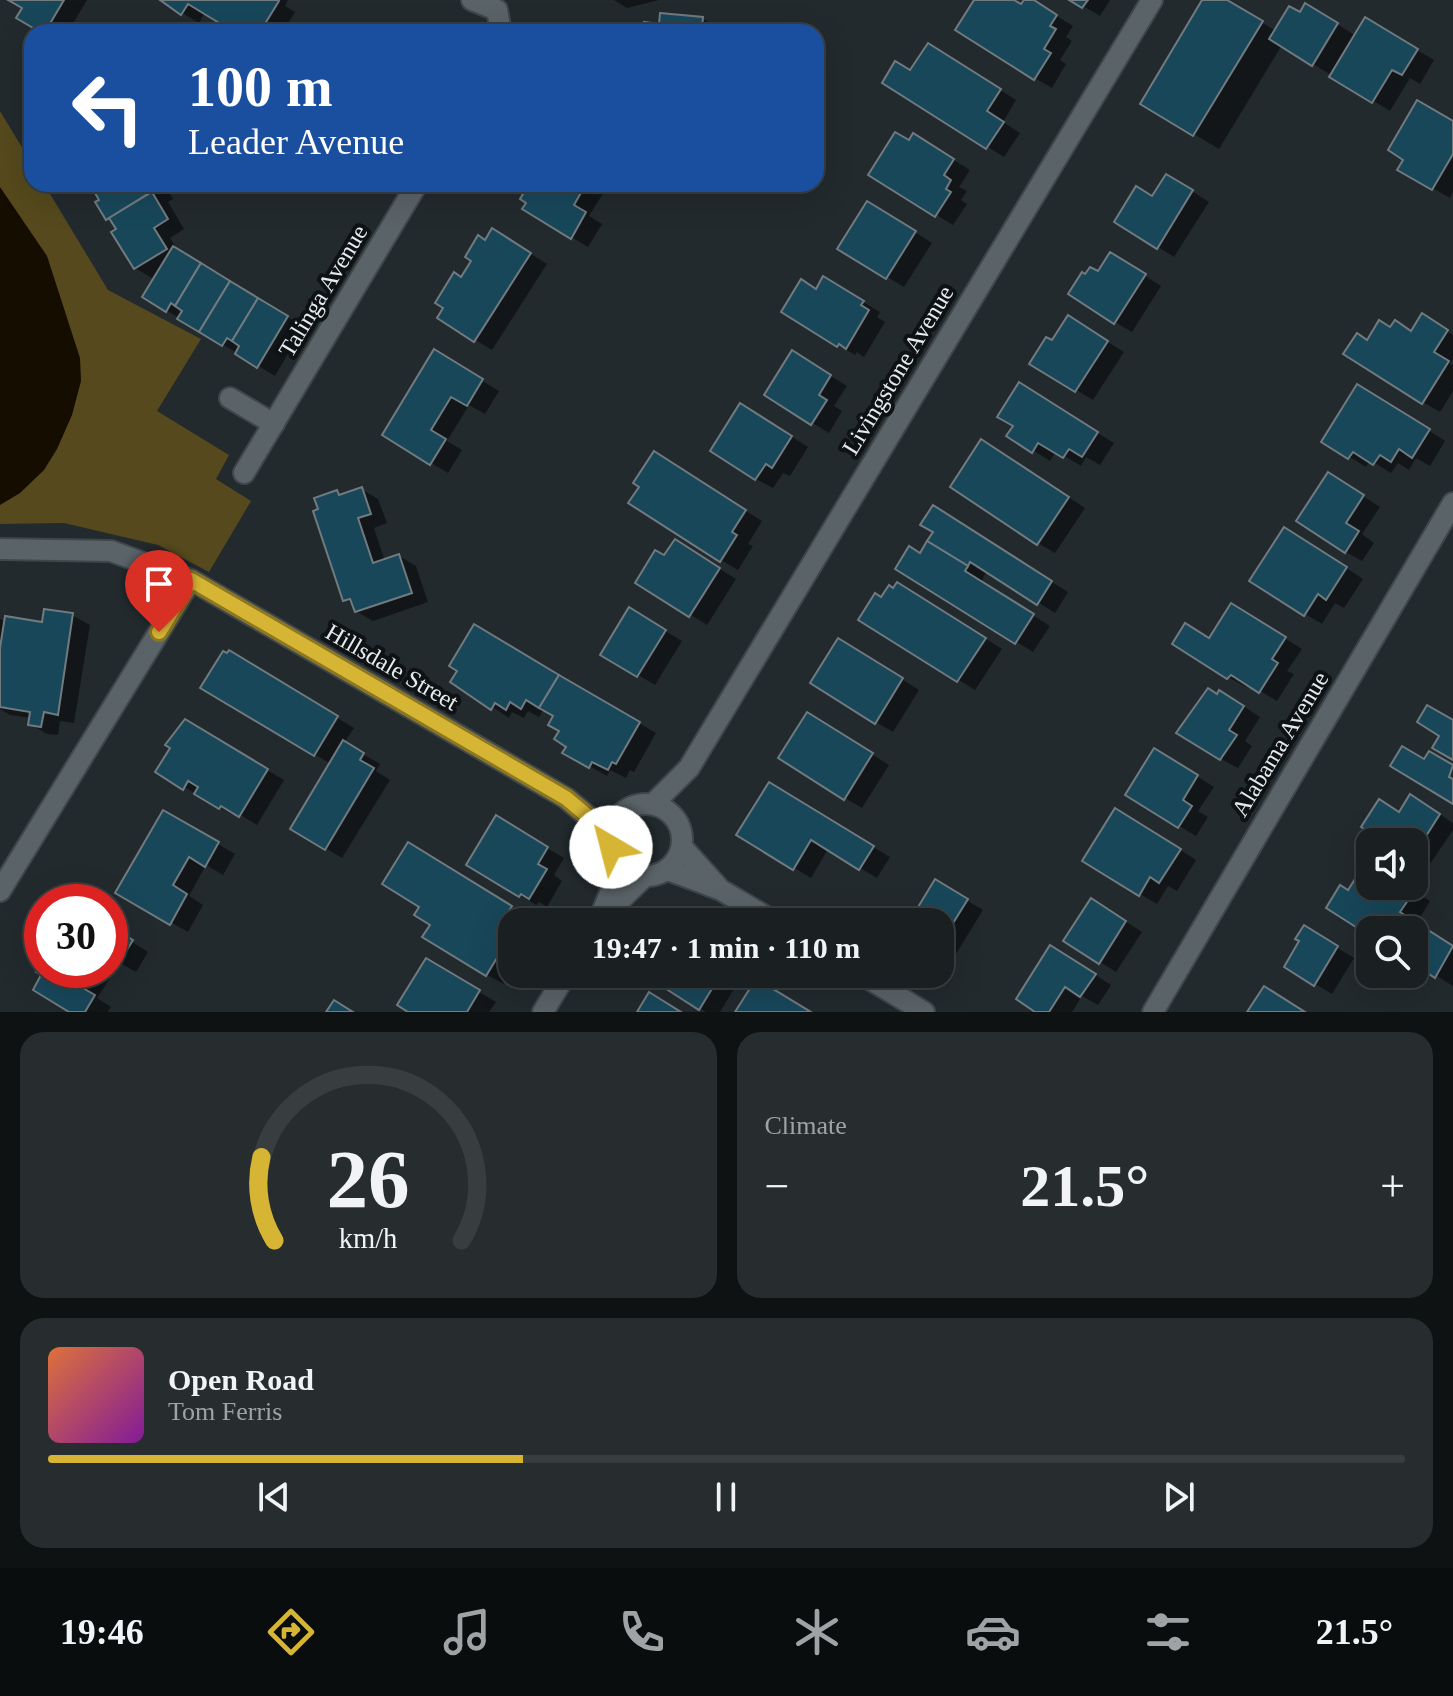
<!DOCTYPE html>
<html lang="en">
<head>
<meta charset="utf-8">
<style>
	body { margin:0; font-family:"Times New Roman",serif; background:#272d2f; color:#f1f3f6; height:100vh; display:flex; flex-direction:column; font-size:30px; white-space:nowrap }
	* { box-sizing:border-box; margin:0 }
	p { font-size:26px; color:#9fa3a5 }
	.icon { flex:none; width:44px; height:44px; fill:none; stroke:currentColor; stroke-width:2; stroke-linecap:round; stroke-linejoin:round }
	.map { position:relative; height:1012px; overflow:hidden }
	.drawer { display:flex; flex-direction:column; gap:20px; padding:20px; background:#0e1213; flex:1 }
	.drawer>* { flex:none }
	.top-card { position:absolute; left:24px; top:24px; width:800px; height:168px; border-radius:24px; box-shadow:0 8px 32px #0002,0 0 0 2px #383e40; background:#1a4fa0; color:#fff; overflow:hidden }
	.fabs { position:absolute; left:1356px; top:828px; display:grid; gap:16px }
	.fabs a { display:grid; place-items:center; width:72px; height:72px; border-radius:16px; background:#1a2022; box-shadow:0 8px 32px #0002,0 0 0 2px #383e40; font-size:40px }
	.speed { position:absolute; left:24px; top:884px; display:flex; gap:16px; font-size:40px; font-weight:700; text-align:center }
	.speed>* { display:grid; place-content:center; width:104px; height:104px; border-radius:50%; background:#1a2022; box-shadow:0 8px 32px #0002,0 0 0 2px #383e40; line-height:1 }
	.speed .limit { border:12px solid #d22; background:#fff; color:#111 }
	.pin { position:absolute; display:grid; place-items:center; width:68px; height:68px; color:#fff; margin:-82px -34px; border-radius:50% 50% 50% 0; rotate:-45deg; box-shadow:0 0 8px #0007 }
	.pin .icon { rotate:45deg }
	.me { position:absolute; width:88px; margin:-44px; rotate:323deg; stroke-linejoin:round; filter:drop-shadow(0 0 6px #0008) }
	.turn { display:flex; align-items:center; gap:28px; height:168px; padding:0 32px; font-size:36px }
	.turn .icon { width:104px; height:104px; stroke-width:2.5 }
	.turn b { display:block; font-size:56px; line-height:68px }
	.big { font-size:60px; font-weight:700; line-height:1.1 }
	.drawer .tile { flex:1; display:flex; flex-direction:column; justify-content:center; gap:12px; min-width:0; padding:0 28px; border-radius:24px; background:#272d2f }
	.drawer .dial { align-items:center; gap:0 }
	.dial svg { height:208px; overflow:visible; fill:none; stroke:#383e40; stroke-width:7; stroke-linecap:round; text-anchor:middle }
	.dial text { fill:#f1f3f6; stroke:none }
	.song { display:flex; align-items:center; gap:24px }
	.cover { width:96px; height:96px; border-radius:12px; background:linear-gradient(135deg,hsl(20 70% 55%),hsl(290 70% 35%)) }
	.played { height:8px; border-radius:4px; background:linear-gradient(90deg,#d6b534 35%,#383e40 35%) }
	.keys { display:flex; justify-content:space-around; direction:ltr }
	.heat { display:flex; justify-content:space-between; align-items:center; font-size:44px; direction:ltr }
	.drawer .tiles { flex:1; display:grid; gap:20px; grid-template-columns:1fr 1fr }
	.tile:last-child { grid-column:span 2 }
	.trip { position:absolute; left:498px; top:908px; width:456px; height:80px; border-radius:24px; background:#1a2022; box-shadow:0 8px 32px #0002,0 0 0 2px #383e40; font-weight:700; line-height:80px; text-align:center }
	.tab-bar { display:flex; height:128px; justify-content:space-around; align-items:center; background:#0a0d0e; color:#9fa3a5 }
	.tab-bar .icon { width:56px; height:56px }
	.tab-bar .on { color:#d6b534 }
	.tab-bar b { font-size:36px; color:#f1f3f6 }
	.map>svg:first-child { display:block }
</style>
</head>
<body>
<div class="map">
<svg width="1453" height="1012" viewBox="0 0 1453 1012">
	<rect width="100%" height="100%" fill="#222a2e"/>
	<!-- green -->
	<polygon fill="#55491d" points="0,111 32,164 32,184 44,184 108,290 201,339 157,411 229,455 216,479 251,501 209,572 158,545 64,523 0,524"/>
	<!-- water -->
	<polygon fill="#140d00" points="0,187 47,256 80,358 81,381 72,415 57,449 44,470 20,493 0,505"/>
	<!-- shadow -->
	<g fill="#0007">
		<polygon points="12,0 87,0 68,32 44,32 25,8"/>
		<polygon points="288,0 285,6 295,12 283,32 229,32 231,28 205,12 199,23 162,1"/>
		<polygon points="614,0 659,0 627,8"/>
		<polygon points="976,0 1013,0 1022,6 1026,0 1031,0 1073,26 1066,37 1072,41 1060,60 1066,64 1052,88 1035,78"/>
		<polygon points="1073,0 1110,0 1100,16"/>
		<polygon points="1205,0 1224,0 1276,31 1300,15 1323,15 1356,36 1366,20 1434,60 1420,84 1410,78 1390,111 1282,45 1219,149 1142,103"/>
		<polygon points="703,19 720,29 720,32 645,32 661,26"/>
		<polygon points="945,55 1016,100 1003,122 1020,133 1004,157 884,82"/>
		<polygon points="1453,123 1453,192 1450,198 1400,169"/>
		<polygon points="910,142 931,146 970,170 959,187 967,191 961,200 967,204 953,225 871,175"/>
		<polygon points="92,184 164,184 173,199 168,202 184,229 170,238 178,251 304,327 275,376 144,297 159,274 152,278 135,268 118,230 108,218"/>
		<polygon points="532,184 609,184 589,216 602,224 588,247 525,209"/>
		<polygon points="1184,186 1209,202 1174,257 1158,247 1153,198"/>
		<polygon points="885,213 932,243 904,287 840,248"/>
		<polygon points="509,240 547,264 492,350 439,318 486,242"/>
		<polygon points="1128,265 1161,286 1132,332 1115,322 1099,274"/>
		<polygon points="824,279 880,312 877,317 885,322 864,357 857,352 855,355 783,312 817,291"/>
		<polygon points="1422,316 1453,335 1453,359 1450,364 1453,365 1453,391 1440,412 1423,402 1368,342 1391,329 1412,333"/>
		<polygon points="1085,328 1124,352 1093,400 1032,363 1052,343"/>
		<polygon points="435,352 499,391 485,414 469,405 447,441 462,450 448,473 384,435"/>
		<polygon points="810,363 847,386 834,406 842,411 829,433 767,395"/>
		<polygon points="1036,395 1114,443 1100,465 1086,457 1081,466 1056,451 1050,461 1009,435"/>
		<polygon points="1375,396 1445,441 1430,466 1416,458 1409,470 1398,463 1391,473 1370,460 1366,467 1324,441"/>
		<polygon points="758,415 808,447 790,476 783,473 773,488 756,479"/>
		<polygon points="999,452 1085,508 1055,553 1038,543"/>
		<polygon points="671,464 762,521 748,544 753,546 738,570 721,560"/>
		<polygon points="1346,485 1380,507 1362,534 1374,543 1362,561 1346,552"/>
		<polygon points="361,489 378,499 387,523 374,528 385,561 399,556 416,566 428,602 373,621 356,611 354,605 345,600 337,492 342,495"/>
		<polygon points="950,518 1068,592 1055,613 988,571 984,576 981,583 1050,626 1033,652 898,569 921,555"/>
		<polygon points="1302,539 1363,579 1344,608 1335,603 1322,624 1305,614"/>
		<polygon points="692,551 736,579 707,625 638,582 665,558"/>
		<polygon points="915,594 1002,649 975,690 861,619 882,599"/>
		<polygon points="630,610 682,641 655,685 603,654"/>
		<polygon points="72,615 90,625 74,723 60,721 58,735 47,734 30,724 31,718 10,715 0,709 0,619 6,622 44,624"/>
		<polygon points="1248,615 1302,649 1287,671 1294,674 1277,701 1249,684 1246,687 1228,677 1210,640"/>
		<polygon points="475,627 656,733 634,772 630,770 626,778 610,770 607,776 565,752 569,746 556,715 544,708 539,717 528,711 524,718 512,712 509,718 453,681"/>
		<polygon points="856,650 919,690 893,732 876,722"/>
		<polygon points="229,653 354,728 344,743 380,764 376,771 390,780 342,858 292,828 331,764 203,687"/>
		<polygon points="1237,702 1260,717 1245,741 1252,746 1238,768 1221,759"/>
		<polygon points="186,722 284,780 257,825 239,814 237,817 158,772"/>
		<polygon points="825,724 889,765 862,808 845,798"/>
		<polygon points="1172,760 1214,787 1198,811 1208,817 1196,836 1128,795"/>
		<polygon points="769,784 890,857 877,878 828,849 811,878 739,834"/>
		<polygon points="1428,806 1453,823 1453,830 1428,867 1414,859 1414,842 1388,842 1400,813"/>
		<polygon points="164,812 235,854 223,875 206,865 189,896 203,905 188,932 118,892"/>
		<polygon points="496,818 564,858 554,875 562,881 547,907 539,902 536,905 468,864"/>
		<polygon points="1133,820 1196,860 1177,891 1168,886 1157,904 1140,894"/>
		<polygon points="425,855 528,918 525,922 512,922 512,971 504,984 487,975 432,924 422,906"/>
		<polygon points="1370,879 1370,886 1406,886 1430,901 1416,924 1453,947 1453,986 1414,962 1414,930 1370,930 1370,934 1349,893"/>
		<polygon points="936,882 983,910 954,957 940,949 940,922 912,922"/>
		<polygon points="1108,910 1142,932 1116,972 1100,962"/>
		<polygon points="110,928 148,952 136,972 120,963 97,998 111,1007 107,1012 72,1012 39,971 42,966 42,970 110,970"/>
		<polygon points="1305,928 1354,958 1332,994 1315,984 1302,941"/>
		<polygon points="1068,957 1111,985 1098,1005 1082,996 1072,1012 1039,1012"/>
		<polygon points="427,961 496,1002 489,1012 412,1012"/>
		<polygon points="669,974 743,974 720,1012 706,1012 662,985"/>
	</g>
	<!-- building -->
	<g fill="#18475a" stroke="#717a7f" stroke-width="2">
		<polygon points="8,0 64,0 45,32 40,32 16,18 22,8"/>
		<polygon points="160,0 278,0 279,1 260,32 227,32 229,29 188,4 181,15"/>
		<polygon points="974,0 1014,0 1021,4 1024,0 1034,0 1057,15 1050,26 1056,29 1044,49 1051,53 1034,80 955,30"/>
		<polygon points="1069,0 1088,0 1082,8"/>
		<polygon points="1202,0 1227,0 1263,21 1193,136 1140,104"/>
		<polygon points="1305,3 1338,23 1312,66 1269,39 1289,6 1300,12"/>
		<polygon points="660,13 703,17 702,32 643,32 644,22 659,24"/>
		<polygon points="1365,17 1418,49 1402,75 1392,70 1372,103 1329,77"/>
		<polygon points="928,43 1001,89 987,111 1004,122 986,149 882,83 895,61 910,70"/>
		<polygon points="1417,100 1453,121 1453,154 1432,190 1397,170 1403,160 1388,150"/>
		<polygon points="895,132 909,140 913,133 954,159 944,175 951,180 946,189 951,192 935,217 868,175"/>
		<polygon points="1166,174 1193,190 1157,249 1114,222 1136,186 1152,196"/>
		<polygon points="90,184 155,184 157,188 106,220 95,202 99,200"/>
		<polygon points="529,184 586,184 574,205 586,212 571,239 522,209 526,203 520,199"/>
		<polygon points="152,192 168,219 154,228 167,249 134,269 111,232 116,229 109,218"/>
		<polygon points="867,201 916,231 886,279 837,249"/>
		<polygon points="492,228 531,253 474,342 437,318 443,308 435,303 454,272 461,277 471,261 465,257 478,235 485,240"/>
		<polygon points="173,246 201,263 175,306 171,303 166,312 142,297"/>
		<polygon points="1110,252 1146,274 1114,324 1068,294 1082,272 1085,274 1090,267 1098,271"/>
		<polygon points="201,263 230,281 199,332 177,319 182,311 175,306"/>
		<polygon points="823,276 864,301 861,305 869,310 846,349 839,344 837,347 781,312 801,279 816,289"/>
		<polygon points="230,281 258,298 232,341 227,338 222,346 199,332"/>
		<polygon points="258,298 288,316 257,368 235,354 239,346 232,341"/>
		<polygon points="1422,313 1448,330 1434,352 1449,361 1422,404 1343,354 1357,333 1367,340 1379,320 1390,327 1395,320 1411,331"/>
		<polygon points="1068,315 1108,341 1075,392 1029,364 1046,337 1052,340"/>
		<polygon points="434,349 483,379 467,406 451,397 431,430 446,439 430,465 382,435"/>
		<polygon points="792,350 831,375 819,395 827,400 811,425 764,395"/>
		<polygon points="1019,382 1098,432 1082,457 1069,449 1063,458 1038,443 1032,453 1006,436 1013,426 997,417"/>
		<polygon points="1357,384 1430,429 1412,458 1399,449 1391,462 1380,455 1373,465 1353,452 1348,459 1321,442"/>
		<polygon points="740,403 792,436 772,468 766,464 755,480 710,451"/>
		<polygon points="981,439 1069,497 1037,545 950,487"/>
		<polygon points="654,451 746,510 732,532 737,535 720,562 628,503 639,487 633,483"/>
		<polygon points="1328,472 1364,495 1346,523 1359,531 1345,553 1296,521"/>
		<polygon points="362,487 371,514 358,518 373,563 399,554 412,593 355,612 350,599 343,601 313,511 318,509 314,498 337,490 339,495"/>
		<polygon points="933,505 1052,581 1037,605 970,562 968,566 927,541 933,532 920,525"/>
		<polygon points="1284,527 1347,567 1326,600 1318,594 1304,616 1249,581"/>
		<polygon points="675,539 720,568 689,617 635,583 655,550 664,555"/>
		<polygon points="927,541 968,566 965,571 1034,614 1015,644 895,569 909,546 920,553"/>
		<polygon points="897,582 986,638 957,682 858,620 875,593 881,597 889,585 893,588"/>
		<polygon points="1231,603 1286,637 1272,659 1278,663 1259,693 1231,675 1227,679 1172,644 1185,623 1209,638"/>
		<polygon points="629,607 666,630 637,677 600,655"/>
		<polygon points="44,609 73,613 58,715 44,712 41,727 28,725 30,712 0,707 0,648 5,616 42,622"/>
		<polygon points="474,624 559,675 539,708 526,700 521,709 510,702 506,710 495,703 491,710 450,682 457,671 449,666"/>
		<polygon points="838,638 903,678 875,724 810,683"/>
		<polygon points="229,650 338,716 314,756 200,688 223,651 227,653"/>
		<polygon points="559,675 640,722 616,764 612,762 608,770 592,762 589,768 562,753 566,747 554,739 559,731 548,725 553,716 539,708"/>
		<polygon points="1208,688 1217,694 1219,690 1244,706 1229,730 1237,735 1220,760 1176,733"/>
		<polygon points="1427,705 1453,720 1453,760 1432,748 1439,736 1417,722"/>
		<polygon points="807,712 873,753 844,800 778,758"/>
		<polygon points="185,719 268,769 239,817 221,806 219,809 194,794 198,787 188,781 183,790 155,772 170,748 165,745"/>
		<polygon points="343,740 364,753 360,760 374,768 325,850 290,829"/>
		<polygon points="1402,746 1424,759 1429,751 1453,765 1449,777 1453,779 1453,804 1390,766"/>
		<polygon points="1154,748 1198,775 1183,800 1192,806 1178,828 1125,795"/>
		<polygon points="769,782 874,846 859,870 811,840 793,870 736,835"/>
		<polygon points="1410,794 1440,814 1414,855 1414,842 1385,842 1361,827 1379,799 1399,812"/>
		<polygon points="1115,808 1181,849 1159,883 1150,877 1139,896 1082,861"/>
		<polygon points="163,810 219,842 205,867 189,857 173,885 187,894 170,925 115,893"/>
		<polygon points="496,815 548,847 538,864 547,869 529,899 521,894 519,897 466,865"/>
		<polygon points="408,842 512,906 507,914 519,922 512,922 512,933 486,976 422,937 430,925 414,915 419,907 382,884"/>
		<polygon points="1360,871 1370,877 1370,886 1408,886 1415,890 1400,912 1453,946 1435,978 1414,964 1414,930 1370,930 1370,936 1326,908 1340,885 1348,890"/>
		<polygon points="935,879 968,899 940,944 940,922 909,922"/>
		<polygon points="1091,898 1126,921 1099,964 1063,941"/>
		<polygon points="1304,925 1338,946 1314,986 1284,967 1299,941 1295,939"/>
		<polygon points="110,927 133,940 118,964 110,959"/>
		<polygon points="1050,945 1096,974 1080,997 1065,987 1049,1012 1035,1012 1016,999"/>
		<polygon points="426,958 480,990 467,1012 408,1012 397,1005"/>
		<polygon points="42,962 42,970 92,970 81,987 95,995 85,1012 69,1012 33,990 41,975 36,972"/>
		<polygon points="666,974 721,974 699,1010 660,985"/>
		<polygon points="760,981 811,1012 735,1012 754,982 758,985"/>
		<polygon points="1264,986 1305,1012 1247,1012"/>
		<polygon points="649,992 681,1012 637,1012"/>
		<polygon points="334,1000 353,1012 326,1012"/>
	</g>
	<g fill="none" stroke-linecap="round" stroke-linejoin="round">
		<defs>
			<g id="minor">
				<polyline points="472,0 497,10 501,32"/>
				<polyline points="230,398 274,424"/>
				<polyline points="244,473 417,184"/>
				<polyline points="0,549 111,551 191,580 566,798 610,835"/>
				<circle cx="646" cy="840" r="36"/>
				<polyline points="653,804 689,768 1152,0"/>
				<polyline points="682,847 718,887"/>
				<polyline points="668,870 721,890 775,922"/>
				<polyline points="0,891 191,580"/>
				<polyline points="601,915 621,866"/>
				<polyline points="598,922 644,877"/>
				<polyline points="861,974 924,1012"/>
				<polyline points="543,1012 566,974"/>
				<polyline points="1153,1012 1453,503"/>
			</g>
		</defs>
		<!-- minor casing -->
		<use href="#minor" stroke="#40474b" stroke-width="24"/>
		<!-- minor -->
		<use href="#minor" stroke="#5a6368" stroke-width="20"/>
	</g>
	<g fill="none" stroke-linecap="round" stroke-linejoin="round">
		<defs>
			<polyline id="route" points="159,632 191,580 566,798 610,835 611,847"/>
		</defs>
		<!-- route casing -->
		<use href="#route" stroke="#8b7622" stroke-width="20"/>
		<!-- route -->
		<use href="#route" stroke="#d6b534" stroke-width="14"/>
	</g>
	<g text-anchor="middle" stroke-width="8" stroke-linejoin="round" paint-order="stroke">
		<!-- street labels -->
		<g font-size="24" fill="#e6ecee" stroke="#0f1214">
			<text transform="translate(323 291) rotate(-59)" y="8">Talinga Avenue</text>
			<text transform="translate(898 370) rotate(-59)" y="8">Livingstone Avenue</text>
			<text transform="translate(392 667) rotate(30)" y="8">Hillsdale Street</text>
			<text transform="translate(1280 744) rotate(-59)" y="8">Alabama Avenue</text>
		</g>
	</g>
</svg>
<div class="fabs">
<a><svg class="icon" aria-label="sound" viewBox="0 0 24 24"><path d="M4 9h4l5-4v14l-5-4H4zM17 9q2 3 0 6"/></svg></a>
<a><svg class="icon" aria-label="search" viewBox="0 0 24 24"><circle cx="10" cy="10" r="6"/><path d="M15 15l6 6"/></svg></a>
</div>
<div class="speed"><div class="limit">30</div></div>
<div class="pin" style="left:159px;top:632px;background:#d93025"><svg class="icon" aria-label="arrive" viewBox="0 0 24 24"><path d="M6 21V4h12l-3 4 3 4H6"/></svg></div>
<svg class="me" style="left:611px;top:847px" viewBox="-20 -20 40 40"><circle r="19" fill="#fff"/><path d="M0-13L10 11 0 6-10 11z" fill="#d6b534"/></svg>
<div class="trip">19:47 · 1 min · 110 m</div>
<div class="top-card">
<div class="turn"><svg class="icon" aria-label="left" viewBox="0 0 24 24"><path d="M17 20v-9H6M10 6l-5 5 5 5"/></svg><div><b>100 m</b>Leader Avenue</div></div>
</div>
</div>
<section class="drawer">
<div class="tiles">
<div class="tile dial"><svg viewBox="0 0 100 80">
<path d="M14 69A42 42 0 1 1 86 69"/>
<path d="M14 69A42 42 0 0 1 9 37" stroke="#d6b534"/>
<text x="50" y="56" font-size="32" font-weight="700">26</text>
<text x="50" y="72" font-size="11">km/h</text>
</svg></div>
<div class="tile"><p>Climate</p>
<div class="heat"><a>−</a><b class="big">21.5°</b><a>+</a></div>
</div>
<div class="tile">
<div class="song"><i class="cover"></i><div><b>Open Road</b><p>Tom Ferris</p></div></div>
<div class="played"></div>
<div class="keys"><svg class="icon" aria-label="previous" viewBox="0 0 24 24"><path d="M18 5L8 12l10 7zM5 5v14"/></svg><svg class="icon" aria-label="pause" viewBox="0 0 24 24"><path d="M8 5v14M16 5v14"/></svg><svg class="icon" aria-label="next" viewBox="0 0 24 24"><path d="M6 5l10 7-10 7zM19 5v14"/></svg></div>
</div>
</div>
</section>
<nav class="tab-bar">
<b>19:46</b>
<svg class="icon on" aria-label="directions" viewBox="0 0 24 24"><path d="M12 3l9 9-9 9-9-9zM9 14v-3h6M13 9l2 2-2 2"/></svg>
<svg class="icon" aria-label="music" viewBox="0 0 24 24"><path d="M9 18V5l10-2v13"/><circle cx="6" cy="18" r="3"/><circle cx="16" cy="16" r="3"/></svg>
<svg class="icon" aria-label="phone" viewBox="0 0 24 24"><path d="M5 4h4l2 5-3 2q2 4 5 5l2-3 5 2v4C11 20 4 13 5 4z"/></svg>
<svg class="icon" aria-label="climate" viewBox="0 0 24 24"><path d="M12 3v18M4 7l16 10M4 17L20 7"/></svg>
<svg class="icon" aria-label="car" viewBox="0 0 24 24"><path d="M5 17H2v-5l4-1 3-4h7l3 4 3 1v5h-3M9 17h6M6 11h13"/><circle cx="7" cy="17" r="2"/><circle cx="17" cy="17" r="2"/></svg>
<svg class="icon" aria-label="filters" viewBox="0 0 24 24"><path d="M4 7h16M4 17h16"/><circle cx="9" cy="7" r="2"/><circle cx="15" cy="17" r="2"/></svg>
<b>21.5°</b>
</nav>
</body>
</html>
